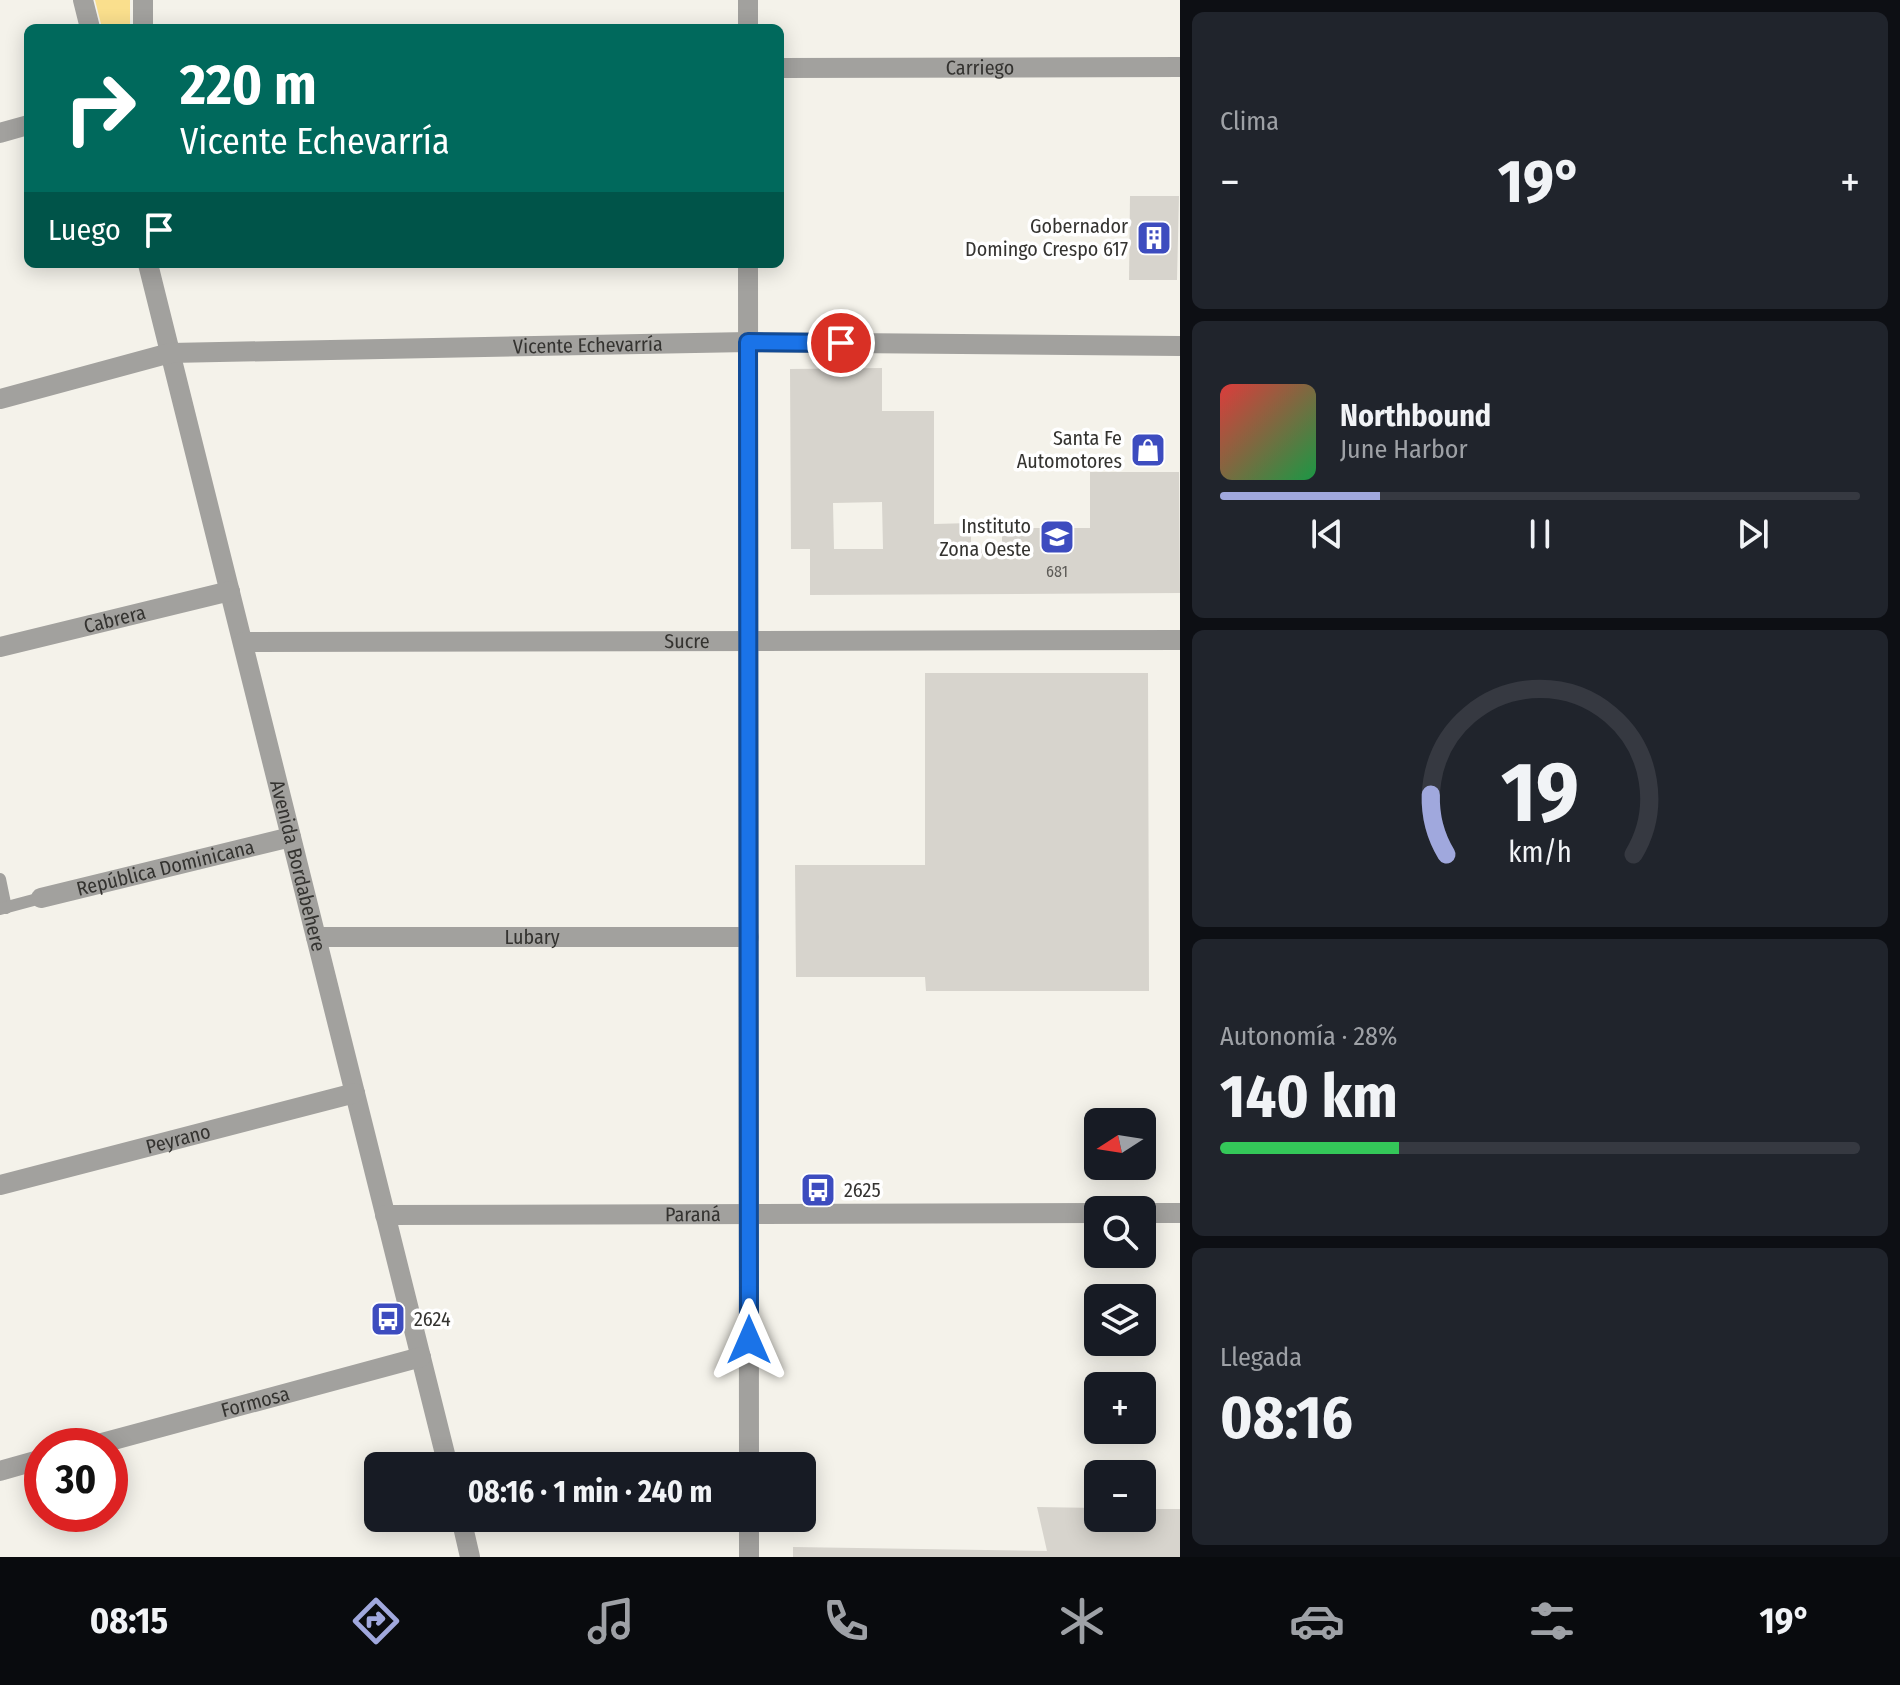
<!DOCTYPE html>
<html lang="es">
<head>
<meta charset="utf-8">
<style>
	body { margin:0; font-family:"Fira Sans Condensed",sans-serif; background:#20242c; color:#f1f3f6; height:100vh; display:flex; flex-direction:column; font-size:30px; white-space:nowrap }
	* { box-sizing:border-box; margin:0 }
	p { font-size:26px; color:#9ea1a6 }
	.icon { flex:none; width:44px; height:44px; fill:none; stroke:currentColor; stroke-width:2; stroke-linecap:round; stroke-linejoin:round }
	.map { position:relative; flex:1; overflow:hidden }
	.panel { display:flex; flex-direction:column; gap:12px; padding:12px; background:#0d0f14; width:720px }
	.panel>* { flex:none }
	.hud { position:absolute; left:24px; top:24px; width:760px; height:244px; border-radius:12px; box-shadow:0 4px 20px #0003; background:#00695c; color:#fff; overflow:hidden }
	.needle { width:52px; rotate:258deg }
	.buttons { position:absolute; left:1084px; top:1108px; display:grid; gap:16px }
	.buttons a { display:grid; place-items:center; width:72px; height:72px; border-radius:12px; background:#171b24; box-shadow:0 4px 20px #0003; font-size:40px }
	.speed { position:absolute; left:24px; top:1428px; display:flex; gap:16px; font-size:40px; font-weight:700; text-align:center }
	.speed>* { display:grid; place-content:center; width:104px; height:104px; border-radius:50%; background:#171b24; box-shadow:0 4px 20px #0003; line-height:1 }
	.speed .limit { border:12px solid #d22; background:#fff; color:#111 }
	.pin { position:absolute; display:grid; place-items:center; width:68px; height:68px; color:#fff; margin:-34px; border:4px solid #fff; border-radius:50%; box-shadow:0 2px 8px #0007 }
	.me { position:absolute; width:88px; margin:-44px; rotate:0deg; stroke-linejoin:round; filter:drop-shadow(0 0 6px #0008) }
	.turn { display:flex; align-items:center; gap:28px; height:168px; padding:0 24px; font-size:36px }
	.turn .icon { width:104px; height:104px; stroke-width:2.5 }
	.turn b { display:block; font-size:56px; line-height:68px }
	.then { display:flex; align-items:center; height:76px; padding:0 24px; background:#0003; gap:16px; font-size:30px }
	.big { font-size:60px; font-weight:700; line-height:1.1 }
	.panel .tile { flex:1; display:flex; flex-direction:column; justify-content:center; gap:12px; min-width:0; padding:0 28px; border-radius:12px; background:#20242c }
	.panel .dial { align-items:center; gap:0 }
	.dial svg { height:208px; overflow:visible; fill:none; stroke:#363941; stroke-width:7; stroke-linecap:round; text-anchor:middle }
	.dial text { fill:#f1f3f6; stroke:none }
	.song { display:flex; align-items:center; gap:24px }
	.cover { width:96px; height:96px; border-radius:12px; background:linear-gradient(135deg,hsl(0 70% 55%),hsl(140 70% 35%)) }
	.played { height:8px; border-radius:4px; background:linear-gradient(90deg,#a0a8dd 25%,#363941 25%) }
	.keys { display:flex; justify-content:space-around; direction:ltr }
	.heat { display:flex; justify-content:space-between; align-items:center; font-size:44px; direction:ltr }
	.charge { height:12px; border-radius:6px; background:linear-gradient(90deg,#34c759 28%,#363941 0) }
	.trip { position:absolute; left:364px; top:1452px; width:452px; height:80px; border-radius:12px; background:#171b24; box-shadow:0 4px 20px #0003; font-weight:700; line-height:80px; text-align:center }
	.menu { display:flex; height:128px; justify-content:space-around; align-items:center; background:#090b0e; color:#9ea1a6 }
	.menu .icon { width:56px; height:56px }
	.menu .on { color:#a0a8dd }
	.menu b { font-size:36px; color:#f1f3f6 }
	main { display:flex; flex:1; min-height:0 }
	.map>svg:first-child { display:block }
</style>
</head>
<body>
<main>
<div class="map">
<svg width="1180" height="1557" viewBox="0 0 1180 1557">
	<rect width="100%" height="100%" fill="#f4f2ea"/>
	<!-- green -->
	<polygon fill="#fadf8d" points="95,0 130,0 130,28 102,28"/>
	<!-- building -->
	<g fill="#d7d4cd" fill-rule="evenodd">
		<polygon points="1130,196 1179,196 1177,280 1129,280"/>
		<path d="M882,368V411H934V524L971,523V549H1002V528H1090V472H1179L1180,593L810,595V549H791L790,369ZM882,502L883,549H834L833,503Z"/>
		<polygon points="925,673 1148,673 1149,991 926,991 925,977 796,977 795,865 925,865"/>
		<polygon points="1037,1507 1098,1508 1098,1518 1142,1518 1142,1509 1180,1509 1180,1557 793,1557 793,1547 1047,1551"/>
	</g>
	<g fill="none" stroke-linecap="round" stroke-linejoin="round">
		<!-- lane -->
		<g stroke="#a2a19e" stroke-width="12">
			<polyline points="0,879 6,908"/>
			<polyline points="0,909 41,898"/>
		</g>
		<!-- street -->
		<g stroke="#a2a19e" stroke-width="20">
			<polyline points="83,0 90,28"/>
			<polyline points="748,0 748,28"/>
			<polyline points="143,28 143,0"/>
			<path id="s1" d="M780,68L1180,67"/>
			<polyline points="0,133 28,125"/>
			<path id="s2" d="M148,264L448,1466"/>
			<polyline points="748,264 749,1466"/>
			<path id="s3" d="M0,399L170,353L748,342L1180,346"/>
			<path id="s4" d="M243,642L1180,640"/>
			<path id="s5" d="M0,647L230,591"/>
			<path id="s6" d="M41,898L291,837"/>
			<path id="s7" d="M316,937H749"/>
			<path id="s8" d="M0,1185L355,1093"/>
			<polyline points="1142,1213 1180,1213"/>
			<path id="s9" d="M385,1215L1098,1213"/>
			<path id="s10" d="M91,1446L421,1357"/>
			<polyline points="0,1471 42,1459"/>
			<polyline points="461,1518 470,1557"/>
			<polyline points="749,1518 749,1557"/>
		</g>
	</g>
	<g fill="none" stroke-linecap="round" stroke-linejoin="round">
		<defs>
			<polyline id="route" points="749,1340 748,342 841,343"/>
		</defs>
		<!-- route casing -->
		<use href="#route" stroke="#114b97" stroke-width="20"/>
		<!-- route -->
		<use href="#route" stroke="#1a73e8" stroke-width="14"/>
	</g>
	<!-- icons -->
	<defs>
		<symbol id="building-square" viewBox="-11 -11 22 22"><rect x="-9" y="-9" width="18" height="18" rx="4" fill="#3d4cbf" stroke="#fff"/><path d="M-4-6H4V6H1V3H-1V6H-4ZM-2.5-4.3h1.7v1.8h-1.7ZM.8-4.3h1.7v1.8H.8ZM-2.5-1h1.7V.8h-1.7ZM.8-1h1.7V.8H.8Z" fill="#fff"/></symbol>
		<symbol id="shop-square" viewBox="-11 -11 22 22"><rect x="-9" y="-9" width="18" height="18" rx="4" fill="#3d4cbf" stroke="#fff"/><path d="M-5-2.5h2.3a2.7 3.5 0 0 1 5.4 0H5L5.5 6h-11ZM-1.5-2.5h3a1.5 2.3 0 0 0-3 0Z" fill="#fff"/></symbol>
		<symbol id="university-square" viewBox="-11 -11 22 22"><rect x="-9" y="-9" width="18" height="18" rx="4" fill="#3d4cbf" stroke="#fff"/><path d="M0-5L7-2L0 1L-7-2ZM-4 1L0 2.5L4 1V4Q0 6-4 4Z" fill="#fff"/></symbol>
		<symbol id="bus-square" viewBox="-11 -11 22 22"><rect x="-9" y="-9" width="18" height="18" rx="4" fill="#3d4cbf" stroke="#fff"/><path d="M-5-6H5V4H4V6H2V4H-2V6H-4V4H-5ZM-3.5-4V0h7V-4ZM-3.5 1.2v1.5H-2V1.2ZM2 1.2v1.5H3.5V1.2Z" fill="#fff"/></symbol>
	</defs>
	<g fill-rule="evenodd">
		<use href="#building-square" x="1134" y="218" width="40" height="40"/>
		<use href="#shop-square" x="1128" y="430" width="40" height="40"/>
		<use href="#university-square" x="1037" y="517" width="40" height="40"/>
		<use href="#bus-square" x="798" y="1170" width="40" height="40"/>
		<use href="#bus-square" x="368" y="1299" width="40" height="40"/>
	</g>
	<g text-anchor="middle" stroke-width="7" stroke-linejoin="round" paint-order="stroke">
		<!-- number labels -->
		<g font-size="16" fill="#5d5b57">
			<text x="1057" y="577">681</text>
		</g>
		<!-- street labels -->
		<g font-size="20" fill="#343330" stroke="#fff">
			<text dy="7" stroke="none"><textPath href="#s1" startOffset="200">Carriego</textPath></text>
			<text dy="7" stroke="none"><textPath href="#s3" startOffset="594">Vicente Echevarría</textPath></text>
			<text dy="7" stroke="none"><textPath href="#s5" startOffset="118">Cabrera</textPath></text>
			<text dy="7" stroke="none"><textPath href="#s4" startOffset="444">Sucre</textPath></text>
			<text dy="7" stroke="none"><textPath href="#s2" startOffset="620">Avenida Bordabehere</textPath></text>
			<text dy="7" stroke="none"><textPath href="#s6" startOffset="128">República Dominicana</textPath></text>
			<text dy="7" stroke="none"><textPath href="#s7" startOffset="216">Lubary</textPath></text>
			<text dy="7" stroke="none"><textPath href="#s8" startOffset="184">Peyrano</textPath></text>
			<text dy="7" stroke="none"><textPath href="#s9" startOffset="308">Paraná</textPath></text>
			<text dy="7" stroke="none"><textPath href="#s10" startOffset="170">Formosa</textPath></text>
		</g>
		<!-- poi labels -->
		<g font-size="20" fill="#343330" stroke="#fff" text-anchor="end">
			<text x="1128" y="233">Gobernador<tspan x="1128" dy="23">Domingo Crespo 617</tspan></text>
			<text x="1122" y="445">Santa Fe<tspan x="1122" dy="23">Automotores</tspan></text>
			<text x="1031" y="533">Instituto<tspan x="1031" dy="23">Zona Oeste</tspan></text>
			<text x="844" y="1197" text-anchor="start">2625</text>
			<text x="414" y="1326" text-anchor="start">2624</text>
		</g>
	</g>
</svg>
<div class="buttons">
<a><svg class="needle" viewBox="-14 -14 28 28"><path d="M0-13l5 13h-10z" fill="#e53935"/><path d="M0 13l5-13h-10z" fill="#9ea1a6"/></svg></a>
<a><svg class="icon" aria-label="search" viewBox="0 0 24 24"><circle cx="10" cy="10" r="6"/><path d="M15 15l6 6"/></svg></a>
<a><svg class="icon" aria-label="layers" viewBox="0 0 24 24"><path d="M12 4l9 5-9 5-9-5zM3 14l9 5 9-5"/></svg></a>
<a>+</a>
<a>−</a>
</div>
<div class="speed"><div class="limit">30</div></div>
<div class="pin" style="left:841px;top:343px;background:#d93025"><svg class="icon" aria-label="arrive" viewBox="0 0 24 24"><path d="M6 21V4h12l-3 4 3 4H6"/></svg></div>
<svg class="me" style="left:749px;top:1340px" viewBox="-20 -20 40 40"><path d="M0-17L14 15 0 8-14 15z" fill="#1a73e8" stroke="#fff" stroke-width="4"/></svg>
<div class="trip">08:16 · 1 min · 240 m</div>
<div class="hud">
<div class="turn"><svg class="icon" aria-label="right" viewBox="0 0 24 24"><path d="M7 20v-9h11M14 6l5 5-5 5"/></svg><div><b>220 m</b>Vicente Echevarría</div></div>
<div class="then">Luego<svg class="icon" aria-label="arrive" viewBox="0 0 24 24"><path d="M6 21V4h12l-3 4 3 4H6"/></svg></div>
</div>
</div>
<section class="panel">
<div class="tile"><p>Clima</p>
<div class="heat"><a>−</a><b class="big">19°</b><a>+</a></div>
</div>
<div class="tile">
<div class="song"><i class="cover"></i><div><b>Northbound</b><p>June Harbor</p></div></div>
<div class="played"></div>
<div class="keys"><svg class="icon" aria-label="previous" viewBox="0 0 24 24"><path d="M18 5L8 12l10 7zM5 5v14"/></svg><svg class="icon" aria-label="pause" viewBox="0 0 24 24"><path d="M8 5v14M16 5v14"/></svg><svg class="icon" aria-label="next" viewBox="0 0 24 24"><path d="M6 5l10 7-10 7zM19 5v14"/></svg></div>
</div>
<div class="tile dial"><svg viewBox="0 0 100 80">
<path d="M14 69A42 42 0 1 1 86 69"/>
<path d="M14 69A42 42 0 0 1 8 46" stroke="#a0a8dd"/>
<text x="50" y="56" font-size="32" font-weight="700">19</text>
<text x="50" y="72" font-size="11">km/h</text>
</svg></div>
<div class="tile"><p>Autonomía · 28%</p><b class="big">140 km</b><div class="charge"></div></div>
<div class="tile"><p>Llegada</p><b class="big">08:16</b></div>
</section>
</main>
<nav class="menu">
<b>08:15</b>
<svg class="icon on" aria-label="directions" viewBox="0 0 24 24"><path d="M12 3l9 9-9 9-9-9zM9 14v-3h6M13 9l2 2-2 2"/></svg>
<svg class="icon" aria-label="music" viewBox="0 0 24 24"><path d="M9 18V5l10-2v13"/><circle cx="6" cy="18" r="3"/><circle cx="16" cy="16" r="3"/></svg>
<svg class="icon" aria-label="phone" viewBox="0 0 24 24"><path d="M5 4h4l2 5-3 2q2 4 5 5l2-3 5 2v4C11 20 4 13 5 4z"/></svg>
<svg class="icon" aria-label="climate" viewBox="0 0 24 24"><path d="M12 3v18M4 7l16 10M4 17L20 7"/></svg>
<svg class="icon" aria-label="car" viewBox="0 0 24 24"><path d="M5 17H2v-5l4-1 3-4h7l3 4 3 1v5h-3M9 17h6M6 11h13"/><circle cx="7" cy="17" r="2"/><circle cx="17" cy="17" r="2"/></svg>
<svg class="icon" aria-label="filters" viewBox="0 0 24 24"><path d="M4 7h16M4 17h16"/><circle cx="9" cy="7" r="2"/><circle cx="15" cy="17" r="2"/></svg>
<b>19°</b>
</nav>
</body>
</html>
